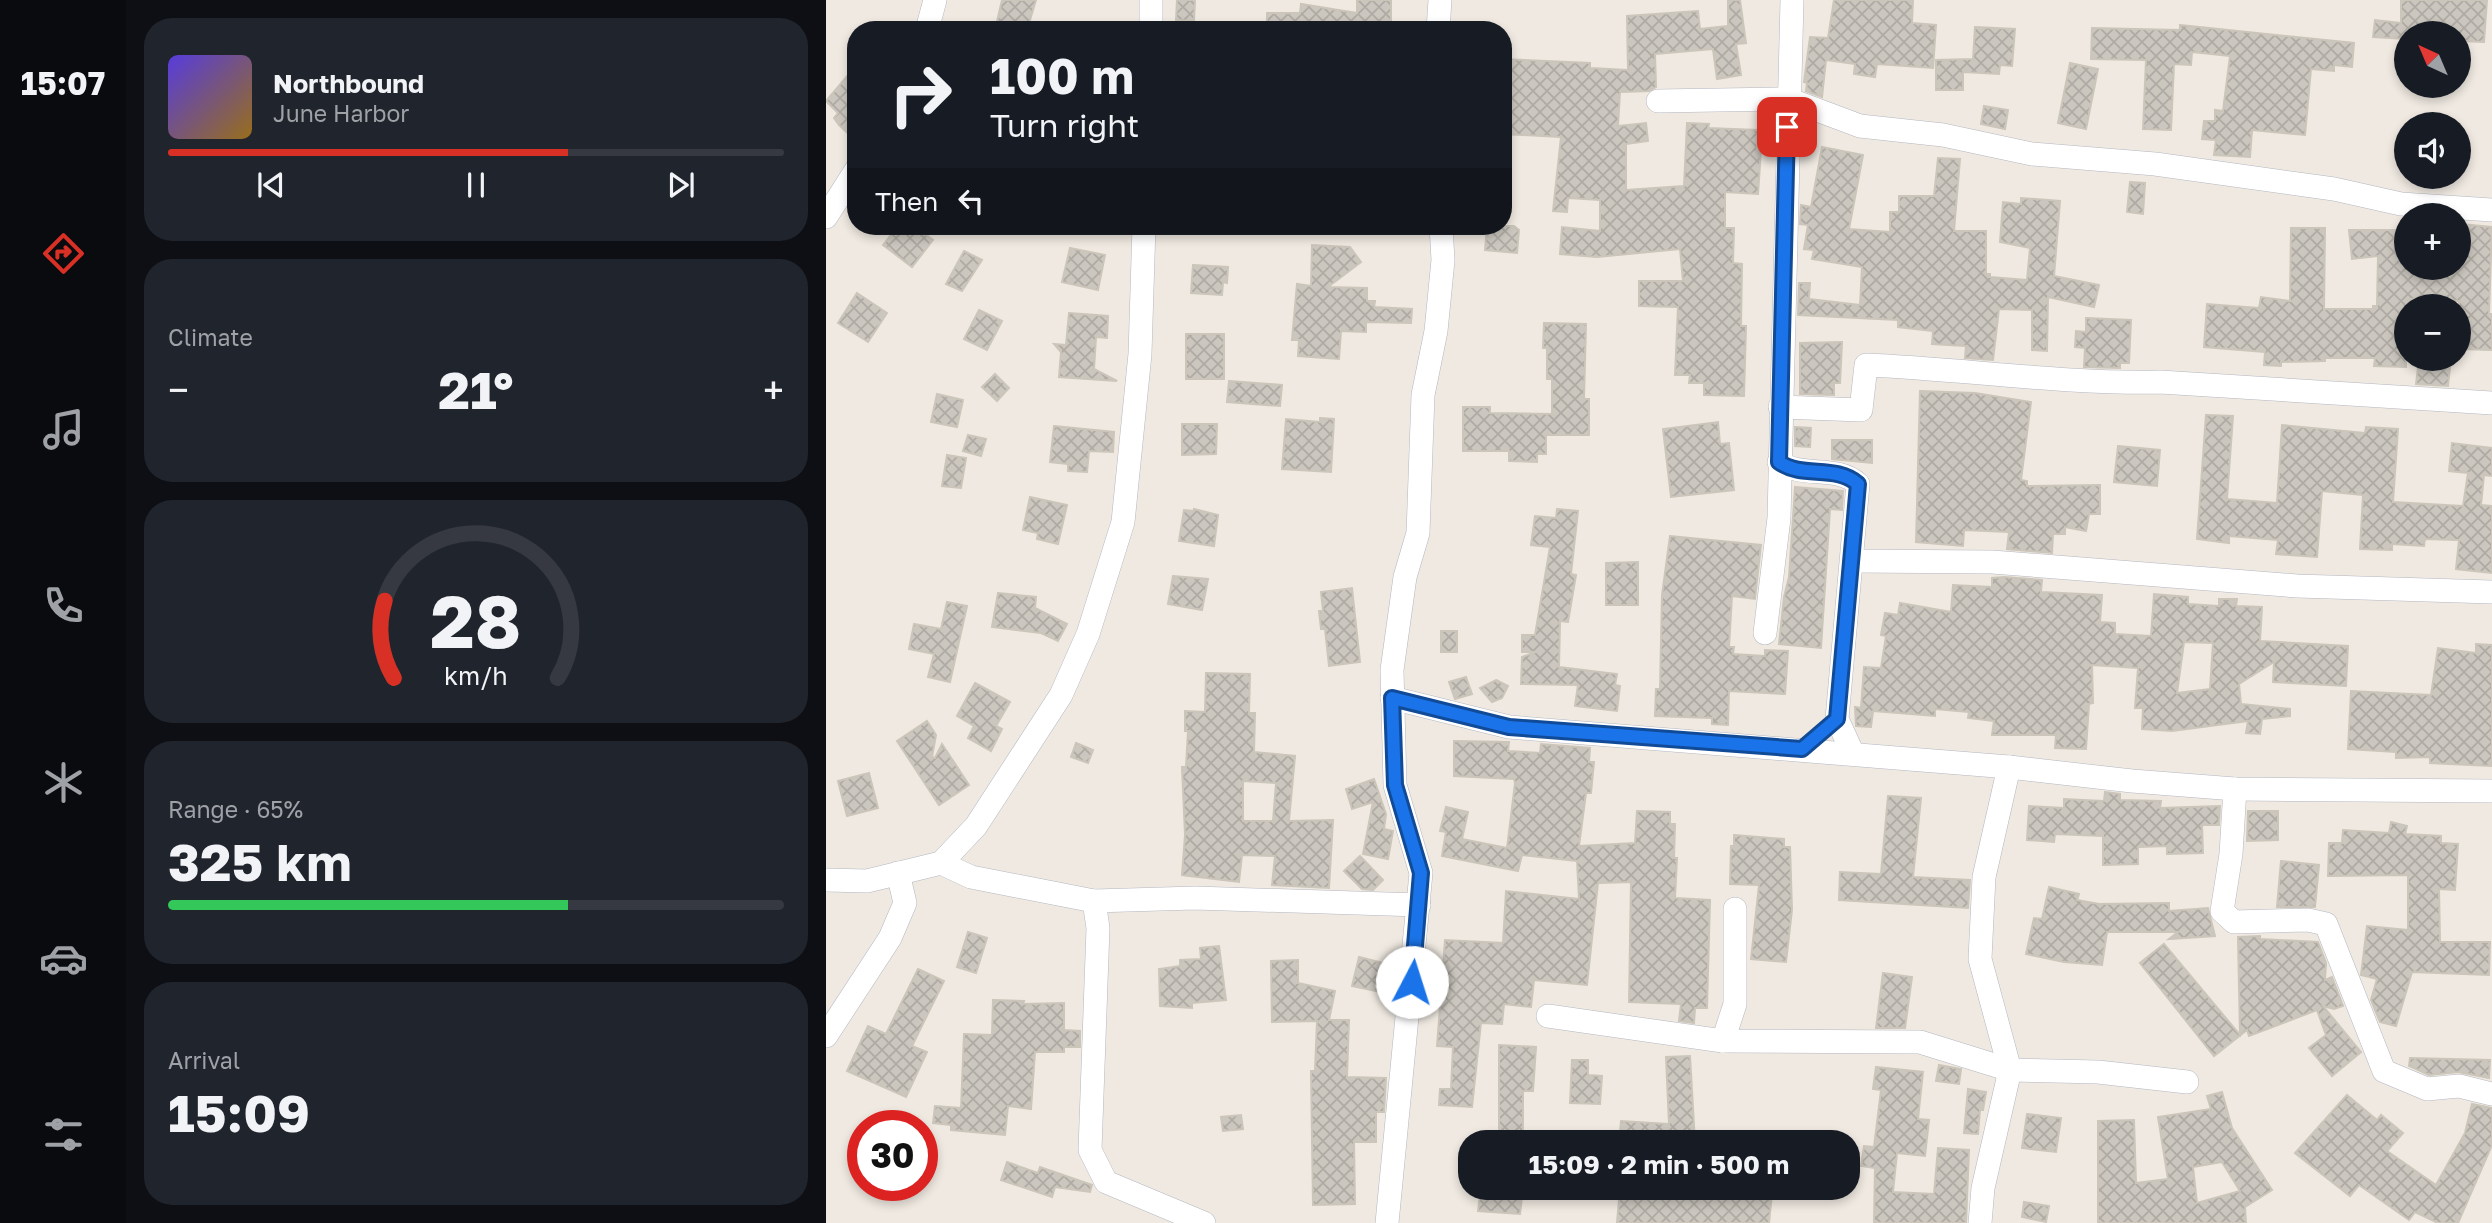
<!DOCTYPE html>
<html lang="en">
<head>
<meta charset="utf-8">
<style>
	body { margin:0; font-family:"Golos Text",sans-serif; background:#20242c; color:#f1f3f6; height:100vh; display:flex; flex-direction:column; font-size:26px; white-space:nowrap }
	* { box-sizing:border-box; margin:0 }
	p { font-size:23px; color:#9ea1a6 }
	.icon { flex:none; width:38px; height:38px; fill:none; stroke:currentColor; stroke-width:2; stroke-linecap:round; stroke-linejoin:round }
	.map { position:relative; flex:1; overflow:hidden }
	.panel { display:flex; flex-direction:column; gap:18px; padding:18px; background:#0d0f14; width:700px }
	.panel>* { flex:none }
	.guide { position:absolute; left:21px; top:21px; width:665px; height:214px; border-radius:28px; box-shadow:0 4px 10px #0003; background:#171b24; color:#f1f3f6; overflow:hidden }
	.needle { width:46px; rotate:316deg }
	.tools { position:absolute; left:1568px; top:21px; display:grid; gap:14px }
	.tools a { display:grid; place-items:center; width:77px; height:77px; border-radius:50%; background:#171b24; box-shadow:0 4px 10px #0003; font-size:35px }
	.speed { position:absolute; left:21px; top:1110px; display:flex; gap:14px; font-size:35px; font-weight:700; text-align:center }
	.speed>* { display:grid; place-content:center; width:91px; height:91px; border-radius:50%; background:#171b24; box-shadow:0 4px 10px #0003; line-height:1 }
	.speed .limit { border:10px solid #d22; background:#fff; color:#111 }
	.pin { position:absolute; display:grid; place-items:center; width:60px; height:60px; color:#fff; margin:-30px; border-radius:14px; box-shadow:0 4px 10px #0006 }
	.me { position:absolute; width:77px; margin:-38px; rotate:5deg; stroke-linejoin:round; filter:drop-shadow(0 0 5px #0008) }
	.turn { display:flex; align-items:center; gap:24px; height:147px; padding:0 28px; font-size:32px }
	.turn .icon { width:91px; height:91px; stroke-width:2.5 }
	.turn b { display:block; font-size:49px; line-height:60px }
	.then { display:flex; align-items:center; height:66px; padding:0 28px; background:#0003; gap:14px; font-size:26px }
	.big { font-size:52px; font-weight:700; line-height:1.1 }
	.panel .card { flex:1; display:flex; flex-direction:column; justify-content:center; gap:10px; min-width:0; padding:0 24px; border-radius:28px; background:#20242c }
	.panel .dial { align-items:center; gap:0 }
	.dial svg { height:182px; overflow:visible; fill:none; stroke:#363941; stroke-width:7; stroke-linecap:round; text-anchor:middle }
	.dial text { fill:#f1f3f6; stroke:none }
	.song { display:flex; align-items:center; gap:21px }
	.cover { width:84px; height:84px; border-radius:10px; background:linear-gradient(135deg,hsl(250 70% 55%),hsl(40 70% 35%)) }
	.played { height:7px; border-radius:4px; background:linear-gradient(90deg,#d93025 65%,#363941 65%) }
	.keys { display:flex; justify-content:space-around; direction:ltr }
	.heat { display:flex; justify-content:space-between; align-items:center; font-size:38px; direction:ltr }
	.charge { height:10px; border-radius:5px; background:linear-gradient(90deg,#34c759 65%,#363941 0) }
	.trip { position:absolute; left:632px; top:1130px; width:402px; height:70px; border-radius:28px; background:#171b24; box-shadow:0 4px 10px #0003; font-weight:700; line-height:70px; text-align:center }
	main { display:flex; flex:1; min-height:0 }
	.menu { display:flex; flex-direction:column; width:126px; justify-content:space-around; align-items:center; background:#090b0e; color:#9ea1a6 }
	.menu .icon { width:49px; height:49px }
	.menu .active { color:#d93025 }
	.menu b { font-size:32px; color:#f1f3f6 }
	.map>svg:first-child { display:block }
</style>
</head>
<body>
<main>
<nav class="menu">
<b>15:07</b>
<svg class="icon active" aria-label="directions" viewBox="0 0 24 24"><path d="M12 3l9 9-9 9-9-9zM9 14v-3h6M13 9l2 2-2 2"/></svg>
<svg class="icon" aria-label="music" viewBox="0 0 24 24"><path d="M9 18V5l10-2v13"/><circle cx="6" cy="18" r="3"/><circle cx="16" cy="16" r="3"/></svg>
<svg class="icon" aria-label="phone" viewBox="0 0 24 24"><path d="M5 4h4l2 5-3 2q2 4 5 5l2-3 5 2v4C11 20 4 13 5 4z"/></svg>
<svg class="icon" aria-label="climate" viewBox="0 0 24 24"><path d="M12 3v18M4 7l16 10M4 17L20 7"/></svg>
<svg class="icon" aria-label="car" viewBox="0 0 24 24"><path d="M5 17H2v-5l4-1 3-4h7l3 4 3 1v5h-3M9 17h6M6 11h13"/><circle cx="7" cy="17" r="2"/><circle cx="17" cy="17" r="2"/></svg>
<svg class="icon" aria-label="filters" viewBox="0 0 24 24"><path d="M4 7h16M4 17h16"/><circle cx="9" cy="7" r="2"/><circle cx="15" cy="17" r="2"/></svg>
</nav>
<section class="panel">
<div class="card">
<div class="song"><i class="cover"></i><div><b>Northbound</b><p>June Harbor</p></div></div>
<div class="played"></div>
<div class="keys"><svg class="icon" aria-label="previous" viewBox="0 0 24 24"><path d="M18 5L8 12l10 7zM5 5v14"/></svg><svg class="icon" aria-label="pause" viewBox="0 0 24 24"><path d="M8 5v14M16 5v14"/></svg><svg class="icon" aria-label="next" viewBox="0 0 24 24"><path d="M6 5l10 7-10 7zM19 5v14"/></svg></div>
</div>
<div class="card"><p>Climate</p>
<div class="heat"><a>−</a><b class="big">21°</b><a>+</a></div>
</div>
<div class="card dial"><svg viewBox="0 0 100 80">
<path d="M14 69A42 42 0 1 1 86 69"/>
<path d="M14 69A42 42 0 0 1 10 35" stroke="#d93025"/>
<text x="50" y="56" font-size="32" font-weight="700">28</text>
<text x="50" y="72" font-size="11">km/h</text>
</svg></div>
<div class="card"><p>Range · 65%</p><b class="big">325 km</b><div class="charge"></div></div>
<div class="card"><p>Arrival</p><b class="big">15:09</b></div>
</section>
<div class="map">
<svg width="1666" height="1223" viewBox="0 0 1666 1223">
	<defs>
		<pattern id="building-cross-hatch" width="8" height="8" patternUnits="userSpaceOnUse" patternTransform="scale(1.75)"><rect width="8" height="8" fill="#cbc7bf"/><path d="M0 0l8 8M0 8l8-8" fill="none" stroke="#afaba4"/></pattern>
	</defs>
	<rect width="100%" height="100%" fill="#efe9e1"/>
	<!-- building -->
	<g fill="url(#building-cross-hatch)" stroke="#cbc5ba" stroke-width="2" fill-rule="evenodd">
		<polygon points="176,0 210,0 201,30 169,30"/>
		<polygon points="351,0 369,0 368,21 350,20"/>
		<polygon points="531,0 565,0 565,30 441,30 441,13 474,13 475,4 531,13"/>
		<polygon points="902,0 914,0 920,43 910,44 915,75 891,79 887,49 829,54 830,87 823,91 794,92 792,126 820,123 822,141 800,144 800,190 858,186 861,123 883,124 882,128 932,130 931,150 935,150 932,194 899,192 899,228 908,228 907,263 916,264 915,326 920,326 918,396 878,395 878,383 863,383 864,375 849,375 852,307 813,306 813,281 857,281 854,249 771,257 734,254 736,227 774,231 774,200 742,198 741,212 727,211 735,137 677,134 677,59 764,63 764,68 802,70 801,16 872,11 874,29 902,26"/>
		<polygon points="1008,0 1087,0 1086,23 1110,25 1107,68 1051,64 1049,77 1028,74 1029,64 1000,60 996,97 980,91 981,83 978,82 984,37 1002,38"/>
		<polygon points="1575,0 1661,0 1658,42 1633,41 1633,33 1580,33 1580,39 1547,37 1549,20 1575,23"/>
		<polygon points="1354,25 1528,43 1526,67 1508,65 1508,71 1485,69 1479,135 1426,130 1424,157 1388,155 1390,140 1376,139 1378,121 1389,121 1389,110 1397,111 1404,56 1366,52 1365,65 1348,64 1345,130 1317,129 1320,60 1265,59 1266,28 1354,30"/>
		<polygon points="1149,27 1189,29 1186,66 1174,65 1173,74 1137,72 1137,90 1110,90 1110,60 1147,59"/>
		<polygon points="1244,63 1272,69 1260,129 1232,123"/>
		<polygon points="22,75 30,83 30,141 13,125 8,118 12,113 0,101"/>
		<polygon points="1158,106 1182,110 1179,129 1155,124"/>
		<polygon points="996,147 1037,155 1023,229 1064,232 1064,212 1073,212 1073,196 1108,196 1112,158 1134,159 1128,231 1160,231 1160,274 1164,274 1164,277 1201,280 1204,248 1174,242 1177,202 1195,204 1195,198 1234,201 1228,276 1273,285 1268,307 1222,297 1221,351 1206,350 1206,310 1173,309 1167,360 1139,358 1140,346 1106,344 1107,331 1072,327 1072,320 972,315 973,283 984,283 983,299 1034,305 1036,267 986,259 988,250 978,249 982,225 974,224 975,205 985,207"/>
		<polygon points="1304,182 1319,183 1317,214 1301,212"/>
		<polygon points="1635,224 1666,227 1663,314 1666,314 1666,350 1633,349 1633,301 1585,299 1585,303 1580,303 1580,367 1548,366 1549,358 1499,358 1499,361 1455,362 1455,366 1438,365 1439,352 1378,347 1381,304 1433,308 1435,297 1464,301 1465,228 1499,228 1498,309 1547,309 1547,306 1551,306 1552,256 1526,259 1523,230 1580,230 1580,268 1633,268"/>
		<polygon points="72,226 88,226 107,240 86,267 57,245"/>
		<polygon points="661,226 688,226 693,230 691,253 659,250"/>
		<polygon points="486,245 524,247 535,262 502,287 541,288 541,301 549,301 548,307 586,309 585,323 540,322 540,332 515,331 513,359 472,356 473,340 466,340 471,284 485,286"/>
		<polygon points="244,248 279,255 272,290 236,282"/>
		<polygon points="138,251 156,260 136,291 120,284"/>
		<polygon points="367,265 402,267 401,283 397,282 396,295 365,293"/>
		<polygon points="31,293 61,313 42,342 12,323"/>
		<polygon points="153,310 176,321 161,350 138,339"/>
		<polygon points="243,313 282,316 281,338 270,337 268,369 291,381 233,377 235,352 228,344 240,345"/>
		<polygon points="1260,318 1305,320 1303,363 1294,363 1294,368 1258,367 1259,348 1249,347 1250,331 1260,332"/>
		<polygon points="718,323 760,324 758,399 763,399 763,435 720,435 720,454 711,454 711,462 683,461 683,451 637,451 637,407 664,407 664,413 726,414 726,379 721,379 721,348 717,348"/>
		<rect x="360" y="334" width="38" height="45"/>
		<polygon points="1016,342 1014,383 1008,383 1008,395 974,394 974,343"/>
		<polygon points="1593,359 1625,359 1622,386 1590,384"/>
		<polygon points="169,374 183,388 171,401 156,387"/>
		<polygon points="403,381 456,385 454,406 401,402"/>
		<polygon points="1094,391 1149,393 1205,402 1195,480 1201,481 1201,486 1274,485 1274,514 1263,514 1260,531 1239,527 1239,534 1227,534 1226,553 1181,549 1183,532 1138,530 1137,546 1090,542"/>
		<polygon points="111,394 137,400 131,427 105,422"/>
		<polygon points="1380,415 1407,416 1401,499 1451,503 1456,425 1539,433 1540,427 1572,429 1567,502 1637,506 1642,473 1623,471 1626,443 1666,448 1666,476 1658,475 1655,505 1666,506 1666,573 1630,569 1633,540 1599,539 1598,546 1566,544 1566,550 1534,549 1537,495 1496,491 1491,557 1450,554 1452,540 1403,536 1403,543 1371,539"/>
		<polygon points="494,418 508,419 505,472 456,469 460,419 494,422"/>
		<polygon points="892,422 894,444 903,443 908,490 845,497 837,429"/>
		<polygon points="356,424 391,424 390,454 356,455"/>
		<polygon points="228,426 288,432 287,452 263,451 261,472 242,471 242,464 224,462"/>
		<polygon points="969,427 985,428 984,447 969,446"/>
		<polygon points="142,435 160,439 155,456 137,451"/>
		<polygon points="1006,440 1046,440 1046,463 1006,459"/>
		<polygon points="1292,446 1334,450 1331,486 1288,482"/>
		<polygon points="121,455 140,458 135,488 116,486"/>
		<polygon points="969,487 1017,491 1016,510 1004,509 995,648 953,644 958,597 963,577"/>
		<polygon points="204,497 241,505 232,544 211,539 212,533 197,530"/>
		<polygon points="368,509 392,515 388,546 353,541 358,510 368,511"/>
		<polygon points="731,509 752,511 745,574 750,575 742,622 734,621 733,667 791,674 789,685 794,686 791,711 749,706 752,685 695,684 696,657 710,652 696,652 696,635 709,635 724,547 705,545 709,516 730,518"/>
		<polygon points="844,536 935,545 929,599 906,596 903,647 908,647 907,654 939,656 939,650 962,651 959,694 903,691 902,725 886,724 886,718 829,716 830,689 834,689 836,595"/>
		<polygon points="812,562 812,605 780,605 780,563"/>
		<polygon points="347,576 382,579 376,610 342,604"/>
		<path d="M1178,577L1216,580L1215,592L1276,595L1274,622L1289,623V634L1325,636L1328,594L1362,597V604L1393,606V599H1411L1410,606L1436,607L1434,641L1522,646L1520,686L1447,682L1448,662L1413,684L1415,704L1464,709V716L1436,719L1434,734L1420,733L1422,721L1346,731L1316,729L1317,708H1309L1312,668L1266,665L1267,703L1263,704L1260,749L1229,748L1230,735H1166L1168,721L1142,718L1143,712L1109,709V716L1047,711L1045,727L1030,726L1029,707L1035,708L1038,667L1055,668L1060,636L1055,635L1059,613L1072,615L1074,603L1125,612L1127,585L1166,587V578ZM1358,642L1387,643L1384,689L1351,693Z"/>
		<polygon points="526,588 534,662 503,666 499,629 495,629 493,611 497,611 495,592"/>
		<polygon points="172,593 210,597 209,608 241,624 232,641 215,633 166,627"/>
		<polygon points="121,602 141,606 124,682 102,677 108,654 83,649 88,624 115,629"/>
		<rect x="615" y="631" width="16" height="21"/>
		<polygon points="1650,644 1666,645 1666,766 1604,763 1604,757 1570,758 1570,752 1522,749 1525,691 1605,695 1612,648 1650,653"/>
		<path d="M380,673L424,674L423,713H429L428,752L469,756L463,821L507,820L503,888L446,885L449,856L416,855L413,882L356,875L359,835L356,767H360L362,731H359V711L379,712ZM417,781L450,783L447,821H417Z"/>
		<polygon points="640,677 646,694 629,699 623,682"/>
		<polygon points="670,680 682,686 676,698 666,702 654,688"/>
		<polygon points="149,683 184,702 170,726 176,729 165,751 142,738 148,726 131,716"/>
		<polygon points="101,721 110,735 106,757 109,758 116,744 143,785 113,805 71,741"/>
		<polygon points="628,741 683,742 682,751 714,753 715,744 764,748 763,762 768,762 765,793 760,793 753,846 809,843 811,811 844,812 844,824 849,824 848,858 851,858 849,898 884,900 881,1008 869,1008 868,1023 853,1021 855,1004 803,1002 805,882 772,883 761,985 708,980 705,1007 678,1004 676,1024 655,1023 646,1107 613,1105 614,1089 625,1089 627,1047 611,1046 619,940 677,943 680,891 753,899 751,861 696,855 692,871 616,856 620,832 614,831 620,807 642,812 636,839 681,848 689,783 688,779 628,776"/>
		<polygon points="250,743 267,750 262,763 245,757"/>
		<polygon points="43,773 52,808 21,816 12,781"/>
		<polygon points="548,779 560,814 558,829 567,831 562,859 537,854 547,802 526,809 520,789"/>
		<polygon points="1279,792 1294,794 1294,800 1335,801 1334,808 1394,806 1393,825 1376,825 1377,853 1341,854 1341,846 1312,847 1312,864 1277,865 1277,836 1229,834 1228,842 1201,840 1203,806 1238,808 1238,799 1278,801"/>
		<polygon points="1062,796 1095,798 1087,877 1144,880 1142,908 1013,900 1014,872 1055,874"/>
		<polygon points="1422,811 1452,811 1452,840 1421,841"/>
		<polygon points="1565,822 1581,826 1579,834 1615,836 1615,843 1632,844 1629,890 1613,889 1614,942 1664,942 1663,975 1586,972 1570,1026 1554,1022 1545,1000 1551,979 1535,975 1541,926 1582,930 1582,875 1502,876 1503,843 1516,843 1517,830 1563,833"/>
		<polygon points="908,835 958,839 958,847 964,847 966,910 960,962 925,959 933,885 904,884 905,846 908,846"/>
		<polygon points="534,856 557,880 547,890 536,889 518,871"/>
		<polygon points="1455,861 1493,865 1489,907 1451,907"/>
		<polygon points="1223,887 1253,894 1251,900 1273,904 1343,903 1343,911 1382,908 1389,936 1343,939 1352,932 1281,932 1276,965 1238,962 1200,954 1208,918 1216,919"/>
		<polygon points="142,932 161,938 150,973 131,967"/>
		<polygon points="1434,936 1434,939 1492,942 1500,963 1499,980 1506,977 1517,1006 1508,1009 1497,1006 1535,1052 1506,1076 1483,1048 1500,1035 1491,1010 1423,1036 1421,1030 1388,1056 1314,963 1338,944 1414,1035 1412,937"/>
		<polygon points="393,946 400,1000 366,1003 366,1008 334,1006 333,969 354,966 354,960 375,959 374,948"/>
		<polygon points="533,957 561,964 555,992 526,986"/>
		<polygon points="472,960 472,983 509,991 503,1020 523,1020 521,1077 560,1078 558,1112 550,1112 550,1142 528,1142 529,1204 487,1205 485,1071 489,1071 491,1021 446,1022 445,961"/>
		<polygon points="92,969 118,981 86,1046 101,1052 80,1097 21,1071 42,1026 60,1034"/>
		<polygon points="1057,973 1086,977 1079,1028 1050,1028"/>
		<polygon points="167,1000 198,1001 197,1004 238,1003 238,1030 254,1031 254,1047 238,1047 238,1052 209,1052 205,1109 182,1106 179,1135 125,1130 125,1125 107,1123 109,1106 135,1108 138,1034 166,1035"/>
		<polygon points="673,1045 710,1047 707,1091 697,1091 697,1143 673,1143"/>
		<polygon points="864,1056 869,1143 793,1143 795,1121 843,1124 840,1057"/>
		<polygon points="1584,1058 1664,1060 1663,1078 1632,1072 1603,1075 1583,1066"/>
		<polygon points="746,1060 762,1060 762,1075 776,1076 774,1104 744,1103"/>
		<polygon points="1113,1065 1135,1069 1133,1084 1110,1081"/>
		<polygon points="1050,1067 1097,1072 1092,1119 1103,1120 1099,1156 1071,1153 1067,1192 1108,1194 1112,1148 1143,1150 1140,1223 1048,1223 1049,1168 1035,1166 1038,1146 1048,1147 1055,1090 1047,1089"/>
		<polygon points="1142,1089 1160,1092 1157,1110 1154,1110 1152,1134 1138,1133"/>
		<path d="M1396,1092L1406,1128L1446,1190L1419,1207L1420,1223H1272V1121L1308,1120L1310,1183L1342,1179L1332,1117L1385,1109L1381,1096ZM1396,1162L1414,1191L1371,1203L1367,1167Z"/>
		<polygon points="1521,1095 1551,1120 1555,1115 1577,1133 1561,1151 1610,1185 1639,1133 1646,1104 1666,1108 1666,1145 1632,1223 1612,1223 1589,1212 1583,1220 1533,1185 1524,1196 1469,1153"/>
		<polygon points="1201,1114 1235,1118 1230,1152 1196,1148"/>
		<polygon points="415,1115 417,1129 397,1131 395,1117"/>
		<polygon points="181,1162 212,1173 214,1167 266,1185 264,1192 229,1187 226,1197 175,1180"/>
		<polygon points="655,1188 697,1188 694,1214 652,1211"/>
		<polygon points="794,1188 887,1188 946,1193 943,1223 791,1223"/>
		<polygon points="1198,1202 1223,1206 1220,1222 1196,1217"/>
	</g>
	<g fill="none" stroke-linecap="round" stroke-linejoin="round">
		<defs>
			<g id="street">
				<polyline points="101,30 109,0"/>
				<polyline points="325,30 325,0"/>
				<polyline points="612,30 614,0"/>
				<polyline points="832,101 962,99 1034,126 1117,135 1206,154 1329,164 1508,189 1575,204 1666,210"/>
				<polyline points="0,217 30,170"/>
				<path d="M954,407L1035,410L1040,365C1138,369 1236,384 1334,382L1666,403"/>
				<path d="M953,462C977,479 1009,464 1032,484L1011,719L1027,754"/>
				<polyline points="1027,561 1166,562 1471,586 1666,592"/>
				<polyline points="939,633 953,518 966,0"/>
				<polyline points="566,698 683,727 1183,767 1306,781 1409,789 1666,791"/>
				<polyline points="1409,789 1405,854 1396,911 1408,922 1482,920 1500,924 1558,1071 1601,1089 1633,1086 1666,1094"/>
				<polyline points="115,863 145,877 268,901 369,898 593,905"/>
				<polyline points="0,880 41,881 115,863 150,826 235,695 262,634 297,522 314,354 318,226"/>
				<polyline points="268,901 272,928 264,1150 280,1182 378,1223"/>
				<polyline points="909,909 909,1004 897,1041 1094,1042 1184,1070 1272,1072 1361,1082"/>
				<polyline points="722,1016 897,1041"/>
				<polyline points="0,1036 64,938 79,903 72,873"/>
				<polyline points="561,1223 595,873 569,785 566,670 579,577 592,533 597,395 610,331 617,260 615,226"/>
				<polyline points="1154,1223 1157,1188 1184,1070 1154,959 1158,877 1183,767"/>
			</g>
		</defs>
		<!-- street casing -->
		<use href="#street" stroke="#b4b7c1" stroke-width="24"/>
		<!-- street -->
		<use href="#street" stroke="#fff" stroke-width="23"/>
	</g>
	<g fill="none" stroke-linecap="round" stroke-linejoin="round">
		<defs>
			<path id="route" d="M586,982L595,873L569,785L566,698L683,727L976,749L1011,719L1032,484C1009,464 977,479 953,462L961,127"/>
		</defs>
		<!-- route casing -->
		<use href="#route" stroke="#114b97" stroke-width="18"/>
		<!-- route -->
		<use href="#route" stroke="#1a73e8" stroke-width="12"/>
	</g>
</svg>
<div class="tools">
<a><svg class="needle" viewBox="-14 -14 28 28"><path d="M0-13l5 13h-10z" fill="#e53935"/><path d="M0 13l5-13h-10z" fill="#9ea1a6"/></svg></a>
<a><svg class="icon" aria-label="sound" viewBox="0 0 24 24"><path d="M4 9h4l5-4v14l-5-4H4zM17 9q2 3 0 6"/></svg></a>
<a>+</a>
<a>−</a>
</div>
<div class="speed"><div class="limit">30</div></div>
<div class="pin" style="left:961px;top:127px;background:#d93025"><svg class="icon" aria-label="arrive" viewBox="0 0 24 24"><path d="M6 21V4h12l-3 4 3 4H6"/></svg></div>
<svg class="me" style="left:586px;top:982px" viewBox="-20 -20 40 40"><circle r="19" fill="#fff"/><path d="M0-13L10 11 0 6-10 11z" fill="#1a73e8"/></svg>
<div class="trip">15:09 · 2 min · 500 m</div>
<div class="guide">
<div class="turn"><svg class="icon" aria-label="right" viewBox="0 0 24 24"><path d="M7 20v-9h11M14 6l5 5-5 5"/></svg><div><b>100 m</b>Turn right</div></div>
<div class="then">Then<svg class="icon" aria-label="left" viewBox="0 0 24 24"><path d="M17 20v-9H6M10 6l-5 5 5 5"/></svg></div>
</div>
</div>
</main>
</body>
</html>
